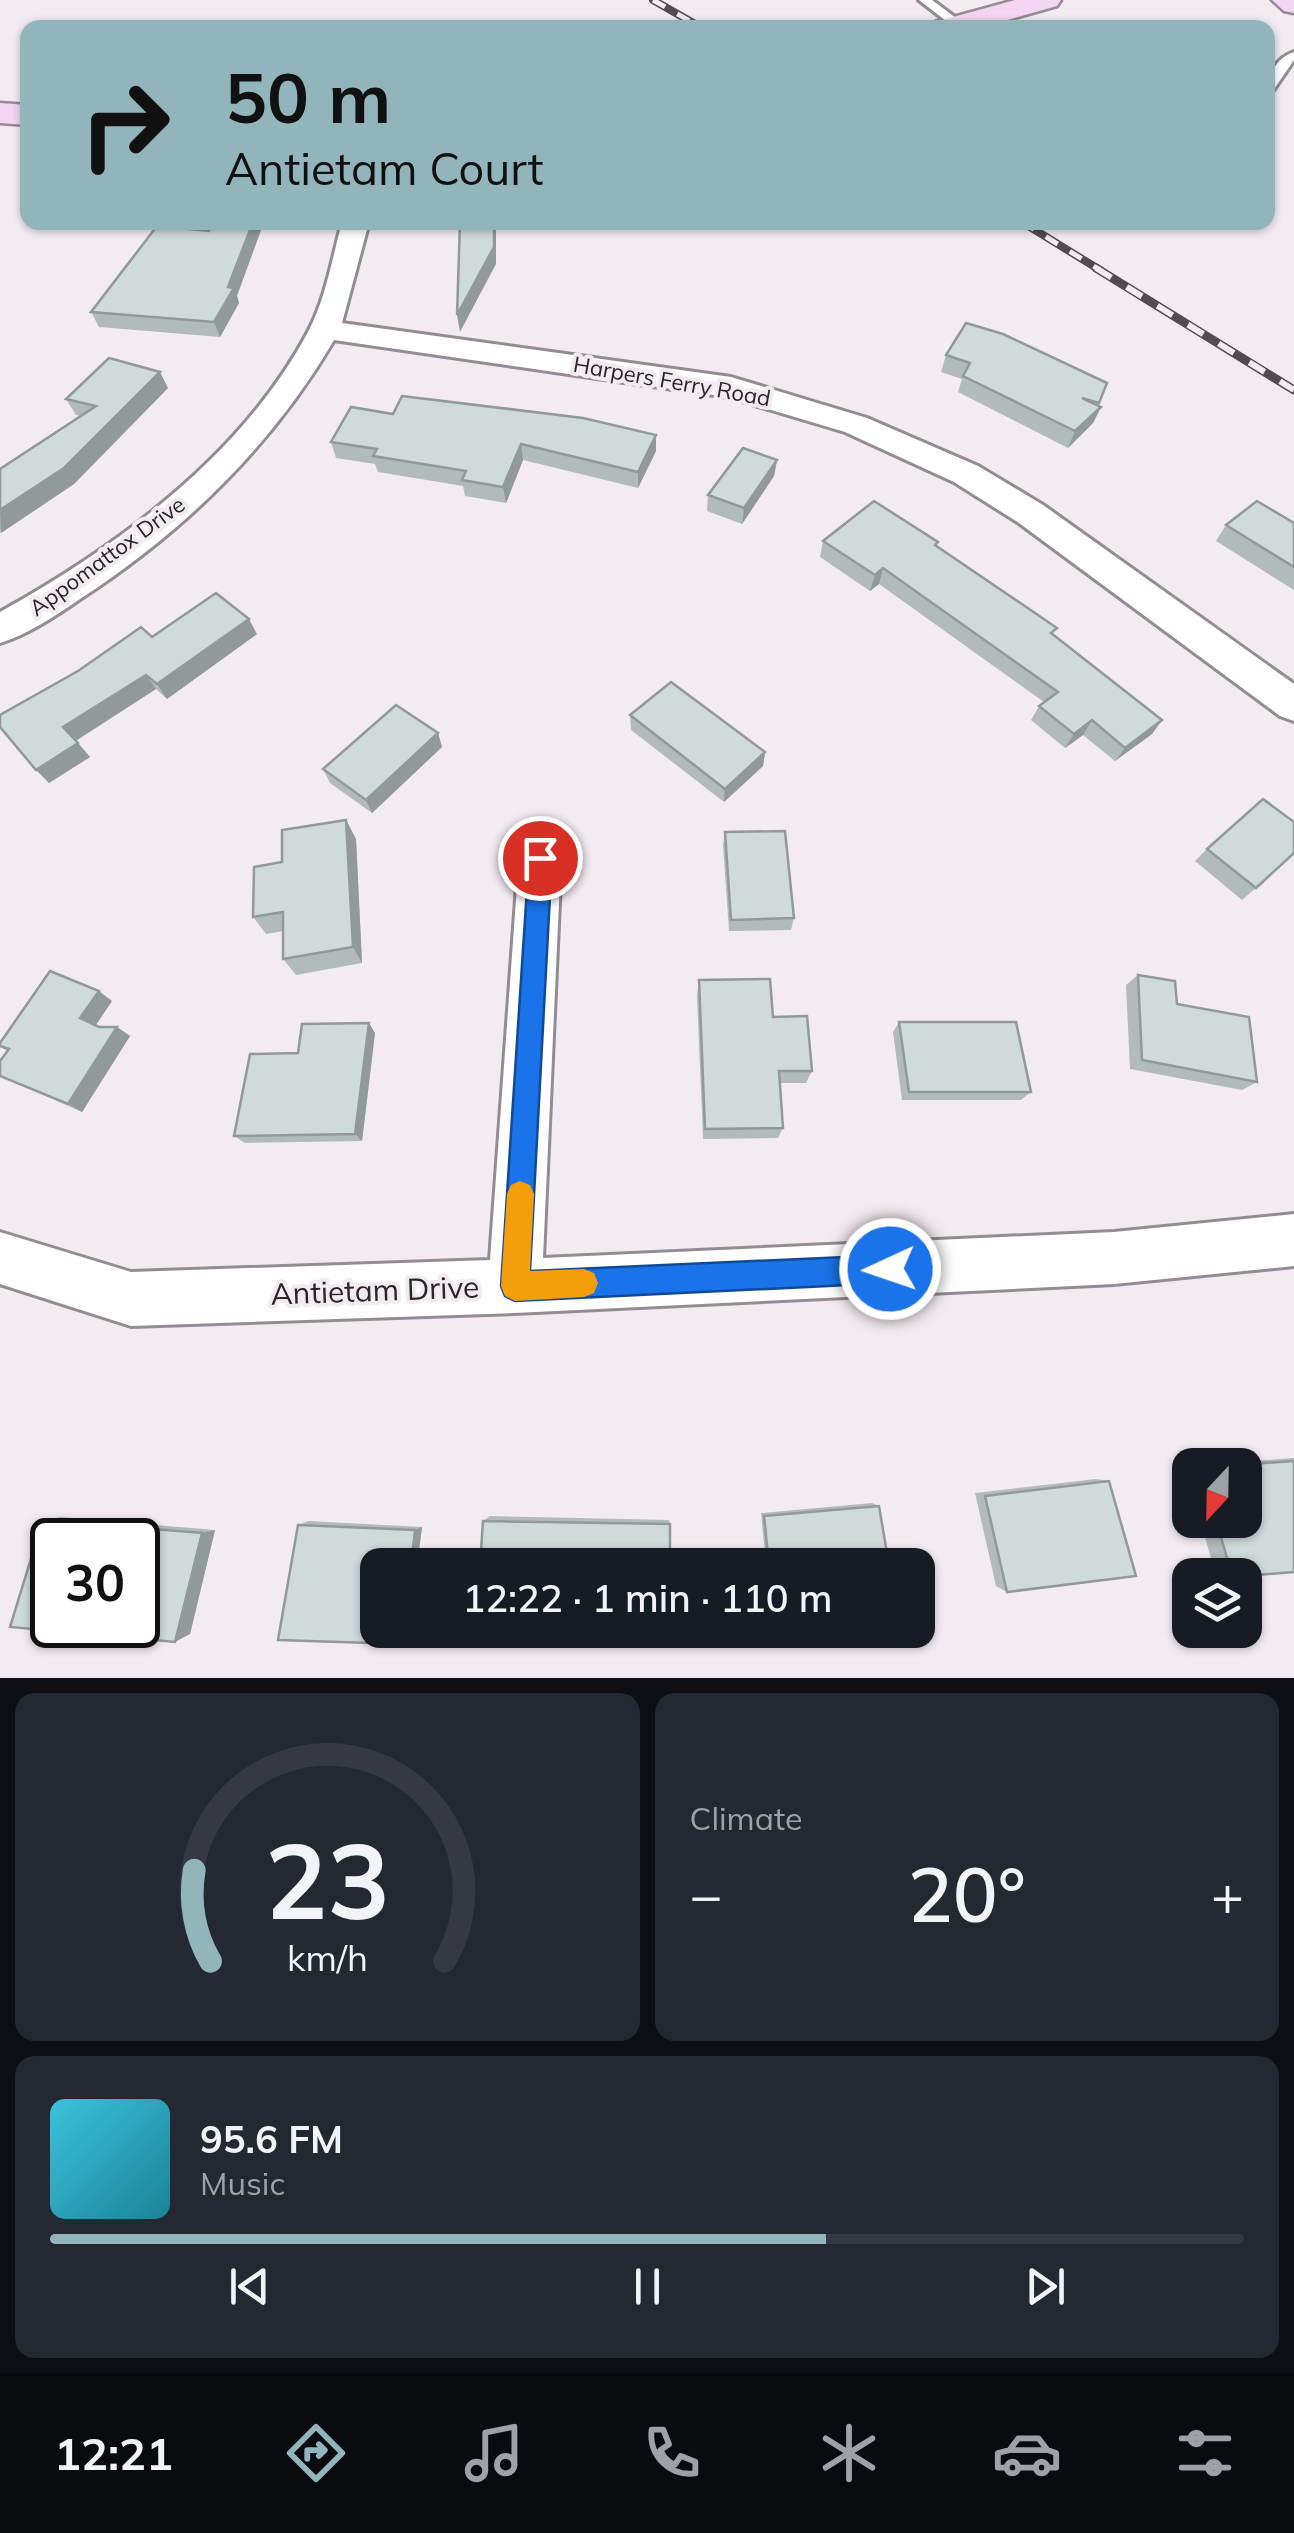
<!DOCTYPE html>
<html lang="en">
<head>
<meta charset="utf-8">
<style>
	body { margin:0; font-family:Mulish,sans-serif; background:#242831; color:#f1f3f6; height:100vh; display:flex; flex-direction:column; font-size:38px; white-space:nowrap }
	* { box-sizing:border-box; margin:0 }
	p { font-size:32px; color:#9ea1a6 }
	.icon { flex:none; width:55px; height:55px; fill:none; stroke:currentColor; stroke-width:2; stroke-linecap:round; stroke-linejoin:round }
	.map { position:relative; height:1678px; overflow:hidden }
	.details { display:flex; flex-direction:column; gap:15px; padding:15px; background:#0d0f14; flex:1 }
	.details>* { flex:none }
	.guide { position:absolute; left:20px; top:20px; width:1255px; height:210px; border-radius:20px; box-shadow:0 2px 8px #0004; background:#92b5bb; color:#111; overflow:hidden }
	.needle { width:65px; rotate:202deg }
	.fabs { position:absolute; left:1172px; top:1448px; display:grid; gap:20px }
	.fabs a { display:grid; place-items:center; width:90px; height:90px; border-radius:20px; background:#171b24; box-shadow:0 2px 8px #0004; font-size:50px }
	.speed { position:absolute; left:30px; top:1518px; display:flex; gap:20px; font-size:50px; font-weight:700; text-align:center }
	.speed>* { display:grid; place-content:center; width:130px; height:130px; border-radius:50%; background:#171b24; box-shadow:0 2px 8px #0004; line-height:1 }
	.speed .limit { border:5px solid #111; border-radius:15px; background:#fff; color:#111 }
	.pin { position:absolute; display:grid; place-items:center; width:85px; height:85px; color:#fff; margin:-42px; border:5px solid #fff; border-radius:50%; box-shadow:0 2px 10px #0007 }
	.me { position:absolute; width:110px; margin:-55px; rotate:267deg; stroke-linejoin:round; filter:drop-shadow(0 0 8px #0008) }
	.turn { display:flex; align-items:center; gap:35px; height:210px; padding:0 40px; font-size:45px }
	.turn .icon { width:130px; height:130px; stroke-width:2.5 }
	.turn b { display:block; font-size:70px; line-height:85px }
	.big { font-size:75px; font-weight:600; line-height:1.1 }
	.details .widget { flex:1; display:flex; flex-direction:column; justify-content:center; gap:15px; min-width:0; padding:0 35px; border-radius:20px; background:#242831 }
	.details .dial { align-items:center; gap:0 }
	.dial svg { height:260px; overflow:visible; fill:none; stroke:#363941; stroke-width:7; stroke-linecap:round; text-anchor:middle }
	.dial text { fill:#f1f3f6; stroke:none }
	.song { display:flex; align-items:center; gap:30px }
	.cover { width:120px; height:120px; border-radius:15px; background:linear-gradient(135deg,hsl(190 70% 55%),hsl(190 70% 35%)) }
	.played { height:10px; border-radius:5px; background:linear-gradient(90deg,#92b5bb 65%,#363941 65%) }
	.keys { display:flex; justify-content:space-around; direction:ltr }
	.heat { display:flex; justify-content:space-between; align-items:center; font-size:55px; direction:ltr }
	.details .tiles { flex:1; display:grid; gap:15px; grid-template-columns:1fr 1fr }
	.widget:last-child { grid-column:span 2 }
	.trip { position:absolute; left:360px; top:1548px; width:575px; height:100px; border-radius:20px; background:#171b24; box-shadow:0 2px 8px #0004; font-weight:600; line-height:100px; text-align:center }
	.dock { display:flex; height:160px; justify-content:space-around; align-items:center; background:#090b0e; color:#9ea1a6 }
	.dock .icon { width:70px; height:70px }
	.dock .current { color:#92b5bb }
	.dock b { font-size:45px; color:#f1f3f6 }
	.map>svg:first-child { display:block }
</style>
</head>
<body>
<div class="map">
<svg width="1294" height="1678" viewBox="0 0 1294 1678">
	<rect width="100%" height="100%" fill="#f3ebf2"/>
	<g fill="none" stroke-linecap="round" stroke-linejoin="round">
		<defs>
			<g id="lane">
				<polygon points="919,0 932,0 964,24 954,27"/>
				<path d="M1294,52V60L1272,92L1268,93C1268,74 1276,58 1294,52Z"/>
			</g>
			<g id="street">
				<path d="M342,222H369L342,323L731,377L867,418L978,466L1043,505L1294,684V721L1280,716L1019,523L954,482L845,432L728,397L334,340C271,447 183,532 80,599C55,616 29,634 0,643V612C119,546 243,454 308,332C326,298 332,259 342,222Z"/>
				<polygon points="540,839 555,845 561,858 543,1258 1114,1232 1294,1214 1294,1266 1114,1284 515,1313 131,1326 0,1284 0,1232 131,1272 490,1260 519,858 525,845"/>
			</g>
			<g id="secondary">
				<polygon points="1015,0 1061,0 1057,6 979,28 931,28 935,22"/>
				<polygon points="1272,0 1294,0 1294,13 1284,11"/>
				<polygon points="0,103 28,105 28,125 0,123"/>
			</g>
		</defs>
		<!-- lane casing -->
		<use href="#lane" stroke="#938c92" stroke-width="6"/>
		<!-- street casing -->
		<use href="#street" stroke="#938c92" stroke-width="6"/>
		<!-- secondary casing -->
		<use href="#secondary" stroke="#938c92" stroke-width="5"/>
		<!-- lane -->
		<use href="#lane" fill="#fff" fill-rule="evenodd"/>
		<!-- street -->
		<use href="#street" fill="#fff" fill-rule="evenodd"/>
		<!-- secondary -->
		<use href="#secondary" fill="#f4d6f3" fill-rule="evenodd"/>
		<defs>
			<g id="rail-far1">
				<polyline points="653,0 702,28"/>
				<polyline points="1022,222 1100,270"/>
			</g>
			<polyline id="rail" points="1096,268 1294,390"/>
		</defs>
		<!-- rail-far1 casing -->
		<use href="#rail-far1" stroke="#504c4f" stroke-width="8"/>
		<!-- rail casing -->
		<use href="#rail" stroke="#504c4f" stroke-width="9"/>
		<!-- rail-far1 -->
		<use href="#rail-far1" stroke="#f3ebf2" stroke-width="5" stroke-dasharray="14" stroke-linecap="butt"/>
		<!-- rail -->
		<use href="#rail" stroke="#f3ebf2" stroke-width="6" stroke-dasharray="18" stroke-linecap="butt"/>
	</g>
	<!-- wall -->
	<g fill="#b2bbbc">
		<polygon points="237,296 239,303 220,337 99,327 91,312"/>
		<polygon points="946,355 1107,383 1098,405 1101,407 1093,423 1068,448 958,392 962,379 941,372"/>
		<polygon points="168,388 74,484 1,533 0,532 0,469 80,416 76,415 66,399"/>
		<polygon points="351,407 656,451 638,488 523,460 506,503 465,496 463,486 378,472 375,464 336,458 331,442"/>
		<polygon points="777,460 774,476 742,524 707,511 708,495"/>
		<polygon points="1294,523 1294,590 1216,541 1226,525"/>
		<polygon points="823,541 937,546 1162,720 1152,734 1115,761 1083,735 1065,748 1031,720 1039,706 1044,702 879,584 870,591 820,557"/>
		<polygon points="257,634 167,699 156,689 76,741 90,757 49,783 0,727 152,637"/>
		<polygon points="630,715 765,752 763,766 724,802 631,730"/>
		<polygon points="438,733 442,747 372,813 330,783 323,769"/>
		<polygon points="346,820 356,839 362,963 296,975 283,959 283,931 266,934 253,917 282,862"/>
		<polygon points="725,832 794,918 791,930 729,931 723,845"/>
		<polygon points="1207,849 1256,888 1242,900 1195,861"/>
		<polygon points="1138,975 1177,1004 1257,1082 1242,1090 1130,1069 1126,985"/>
		<polygon points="699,980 773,1017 812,1071 806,1083 780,1083 783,1128 778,1138 703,1139 697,995"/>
		<polygon points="112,1001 95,1025 99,1027 117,1027 130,1036 82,1112 0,1076 7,1051 0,1046"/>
		<polygon points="899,1022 1031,1092 1021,1100 902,1100 893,1032"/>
		<polygon points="375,1033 362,1141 245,1143 234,1136 298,1053"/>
		<polygon points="1294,1458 1294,1572 1226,1575 1215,1572 1200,1520 1245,1520 1245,1465 1195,1465"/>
		<polygon points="1190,1465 1190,1485 1185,1466"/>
		<polygon points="1096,1479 1109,1481 1007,1592 996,1586 975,1493"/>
		<polygon points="872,1503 879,1506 889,1565 766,1565 761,1513"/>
		<polygon points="490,1516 669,1520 670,1524 483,1521"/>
		<polygon points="61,1517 215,1530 190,1634 43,1520"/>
		<polygon points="308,1521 422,1527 417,1565 378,1565 378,1630 409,1630 408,1637 401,1644 278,1640 298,1525"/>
	</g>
	<!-- shaded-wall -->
	<g fill="#919999">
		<polygon points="253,222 264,222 237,296 239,303 220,337 214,322"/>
		<polygon points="494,222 496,222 496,264 460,332 457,315"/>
		<polygon points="160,372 168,388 74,484 1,533 0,510"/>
		<polygon points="1101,407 1093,423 1068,448 1075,431"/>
		<polygon points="656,435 656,451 638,488 638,472"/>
		<polygon points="521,444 523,460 506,503 503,487"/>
		<polygon points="777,460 774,476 742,524 744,508"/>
		<polygon points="883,568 879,584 870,591 875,575"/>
		<polygon points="249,619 257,634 167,699 157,684"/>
		<polygon points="146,675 156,689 75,741 63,727"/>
		<polygon points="1092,720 1083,735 1065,748 1074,734"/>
		<polygon points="1162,720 1152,734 1115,761 1125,748"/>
		<polygon points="438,733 442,747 372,813 366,800"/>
		<polygon points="78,743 90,757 49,783 36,770"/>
		<polygon points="765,752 763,766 724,802 725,789"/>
		<polygon points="346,820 356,839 362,963 353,947"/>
		<polygon points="99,991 112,1001 94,1028 80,1018"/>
		<polygon points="369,1023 375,1033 362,1141 355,1134"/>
		<polygon points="117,1027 130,1036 82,1112 68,1104"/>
		<polygon points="422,1527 417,1565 411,1565 415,1530"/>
		<polygon points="215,1530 190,1634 175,1642 202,1533"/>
		<polygon points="402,1630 409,1630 408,1637 401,1644"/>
	</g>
	<!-- building -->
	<g fill="#cfdadb" stroke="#919999" stroke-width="2.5" fill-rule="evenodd">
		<polygon points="212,222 253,222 228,287 234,288 214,322 91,312 157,226 209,231"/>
		<polygon points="460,222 494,222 494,247 457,315"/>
		<polygon points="966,323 1003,334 1107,383 1099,403 1082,398 1101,407 1075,431 963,376 970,363 946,355"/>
		<polygon points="109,358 160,372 64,468 0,510 0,469 96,406 66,399"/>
		<polygon points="402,396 583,418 656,435 638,472 521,444 503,487 462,480 466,471 373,456 377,449 331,442 351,407 393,414"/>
		<polygon points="743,448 777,460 744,508 708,495"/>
		<polygon points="874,501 938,542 935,545 1057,628 1051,633 1162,720 1125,748 1092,720 1074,734 1039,706 1058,692 883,568 875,575 823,541"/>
		<polygon points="1257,501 1294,523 1294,567 1226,525"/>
		<polygon points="216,593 249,619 157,684 146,675 63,727 78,743 36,770 0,727 0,715 78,671 141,627 152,637"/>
		<polygon points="671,682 765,752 725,789 630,715"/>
		<polygon points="396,705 438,733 366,800 323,769"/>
		<polygon points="1263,799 1294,822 1294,853 1256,888 1207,849"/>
		<polygon points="346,820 353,947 283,959 283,912 253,917 254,867 282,862 282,830"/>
		<polygon points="785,831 794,918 731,920 725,832"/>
		<polygon points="50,971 99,991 80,1018 99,1027 117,1027 68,1104 0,1076 0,1061 9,1049 0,1046 0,1043"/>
		<polygon points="1138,975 1175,981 1177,1004 1249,1017 1257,1082 1142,1060"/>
		<polygon points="770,979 773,1017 807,1016 812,1071 779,1071 783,1128 705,1129 699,980"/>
		<polygon points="899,1022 1016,1022 1031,1092 909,1092"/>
		<polygon points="369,1023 355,1134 234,1136 250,1054 298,1053 302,1024"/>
		<polygon points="1294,1461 1294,1572 1245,1576 1232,1575 1216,1520 1245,1520 1245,1465 1235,1465"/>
		<polygon points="1109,1481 1136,1576 1007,1592 985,1496"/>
		<polygon points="879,1506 889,1565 769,1565 764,1516"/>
		<path d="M43,1520L202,1533L175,1642L10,1627ZM52,1540H138V1625H52Z"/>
		<polygon points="483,1521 670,1524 670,1565 480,1565"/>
		<polygon points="298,1525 415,1530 411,1565 378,1565 378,1630 402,1630 401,1644 278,1640"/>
	</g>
	<!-- route -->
	<polygon fill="#1a73e8" stroke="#114b97" stroke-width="2.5" points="540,848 548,851 552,858 530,1271 890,1255 900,1259 904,1269 900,1279 890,1283 515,1301 505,1296 501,1286 529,858 532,851"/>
	<!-- slow -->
	<polygon fill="#f59e0b" points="520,1181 530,1185 534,1194 530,1271 584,1269 594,1273 598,1283 594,1293 584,1297 515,1301 505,1296 501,1286 507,1194 511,1185"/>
	<g text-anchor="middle" stroke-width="8" stroke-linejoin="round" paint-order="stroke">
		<!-- far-street labels -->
		<g font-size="22" fill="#292628" stroke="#f3ebf2">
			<text transform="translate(672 381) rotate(10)" y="8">Harpers Ferry Road</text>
			<text transform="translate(107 556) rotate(-36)" y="8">Appomattox Drive</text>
		</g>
		<!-- near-street labels -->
		<g font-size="30" fill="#292628" stroke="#f3ebf2">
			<text transform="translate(375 1291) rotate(-2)" y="10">Antietam Drive</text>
		</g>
	</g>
</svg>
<div class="fabs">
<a><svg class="needle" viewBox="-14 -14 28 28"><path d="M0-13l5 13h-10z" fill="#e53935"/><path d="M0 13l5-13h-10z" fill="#9ea1a6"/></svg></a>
<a><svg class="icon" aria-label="layers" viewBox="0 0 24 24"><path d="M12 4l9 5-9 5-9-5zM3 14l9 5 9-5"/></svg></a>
</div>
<div class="speed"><div class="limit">30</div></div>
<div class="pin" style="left:540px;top:858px;background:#d93025"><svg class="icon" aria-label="arrive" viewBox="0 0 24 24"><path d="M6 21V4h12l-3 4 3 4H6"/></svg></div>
<svg class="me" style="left:890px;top:1269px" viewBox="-20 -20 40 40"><circle r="17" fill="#1a73e8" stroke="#fff" stroke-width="3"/><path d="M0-11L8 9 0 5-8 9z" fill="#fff"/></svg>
<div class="trip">12:22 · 1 min · 110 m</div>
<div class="guide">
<div class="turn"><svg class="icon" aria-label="right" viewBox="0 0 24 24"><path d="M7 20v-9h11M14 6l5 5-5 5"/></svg><div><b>50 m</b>Antietam Court</div></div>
</div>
</div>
<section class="details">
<div class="tiles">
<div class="widget dial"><svg viewBox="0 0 100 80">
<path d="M14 69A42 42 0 1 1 86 69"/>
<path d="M14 69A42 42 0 0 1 9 41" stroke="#92b5bb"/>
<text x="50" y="56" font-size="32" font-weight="700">23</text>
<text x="50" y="72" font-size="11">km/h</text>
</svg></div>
<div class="widget"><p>Climate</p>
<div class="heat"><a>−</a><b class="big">20°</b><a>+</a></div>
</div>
<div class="widget">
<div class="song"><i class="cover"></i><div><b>95.6 FM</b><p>Music</p></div></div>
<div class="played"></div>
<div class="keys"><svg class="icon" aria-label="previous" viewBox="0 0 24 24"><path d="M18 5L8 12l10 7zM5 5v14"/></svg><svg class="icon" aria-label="pause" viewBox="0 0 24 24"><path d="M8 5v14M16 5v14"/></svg><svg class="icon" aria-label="next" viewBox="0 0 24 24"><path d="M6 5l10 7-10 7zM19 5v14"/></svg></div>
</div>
</div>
</section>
<nav class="dock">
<b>12:21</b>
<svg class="icon current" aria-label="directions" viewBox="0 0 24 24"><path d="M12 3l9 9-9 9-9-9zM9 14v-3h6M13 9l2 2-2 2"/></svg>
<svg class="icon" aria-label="music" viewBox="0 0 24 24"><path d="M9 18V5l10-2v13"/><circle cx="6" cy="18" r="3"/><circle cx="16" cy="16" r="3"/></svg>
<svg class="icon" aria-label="phone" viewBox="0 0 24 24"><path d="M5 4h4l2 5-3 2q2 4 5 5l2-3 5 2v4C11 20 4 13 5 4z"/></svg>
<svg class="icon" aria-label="climate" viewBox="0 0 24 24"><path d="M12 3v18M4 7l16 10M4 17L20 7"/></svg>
<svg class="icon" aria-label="car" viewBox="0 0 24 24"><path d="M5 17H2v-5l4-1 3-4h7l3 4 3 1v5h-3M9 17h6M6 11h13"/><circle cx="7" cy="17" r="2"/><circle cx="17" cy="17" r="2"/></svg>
<svg class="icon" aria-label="filters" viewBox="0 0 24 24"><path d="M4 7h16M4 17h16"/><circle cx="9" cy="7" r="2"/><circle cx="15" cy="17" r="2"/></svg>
</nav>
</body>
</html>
